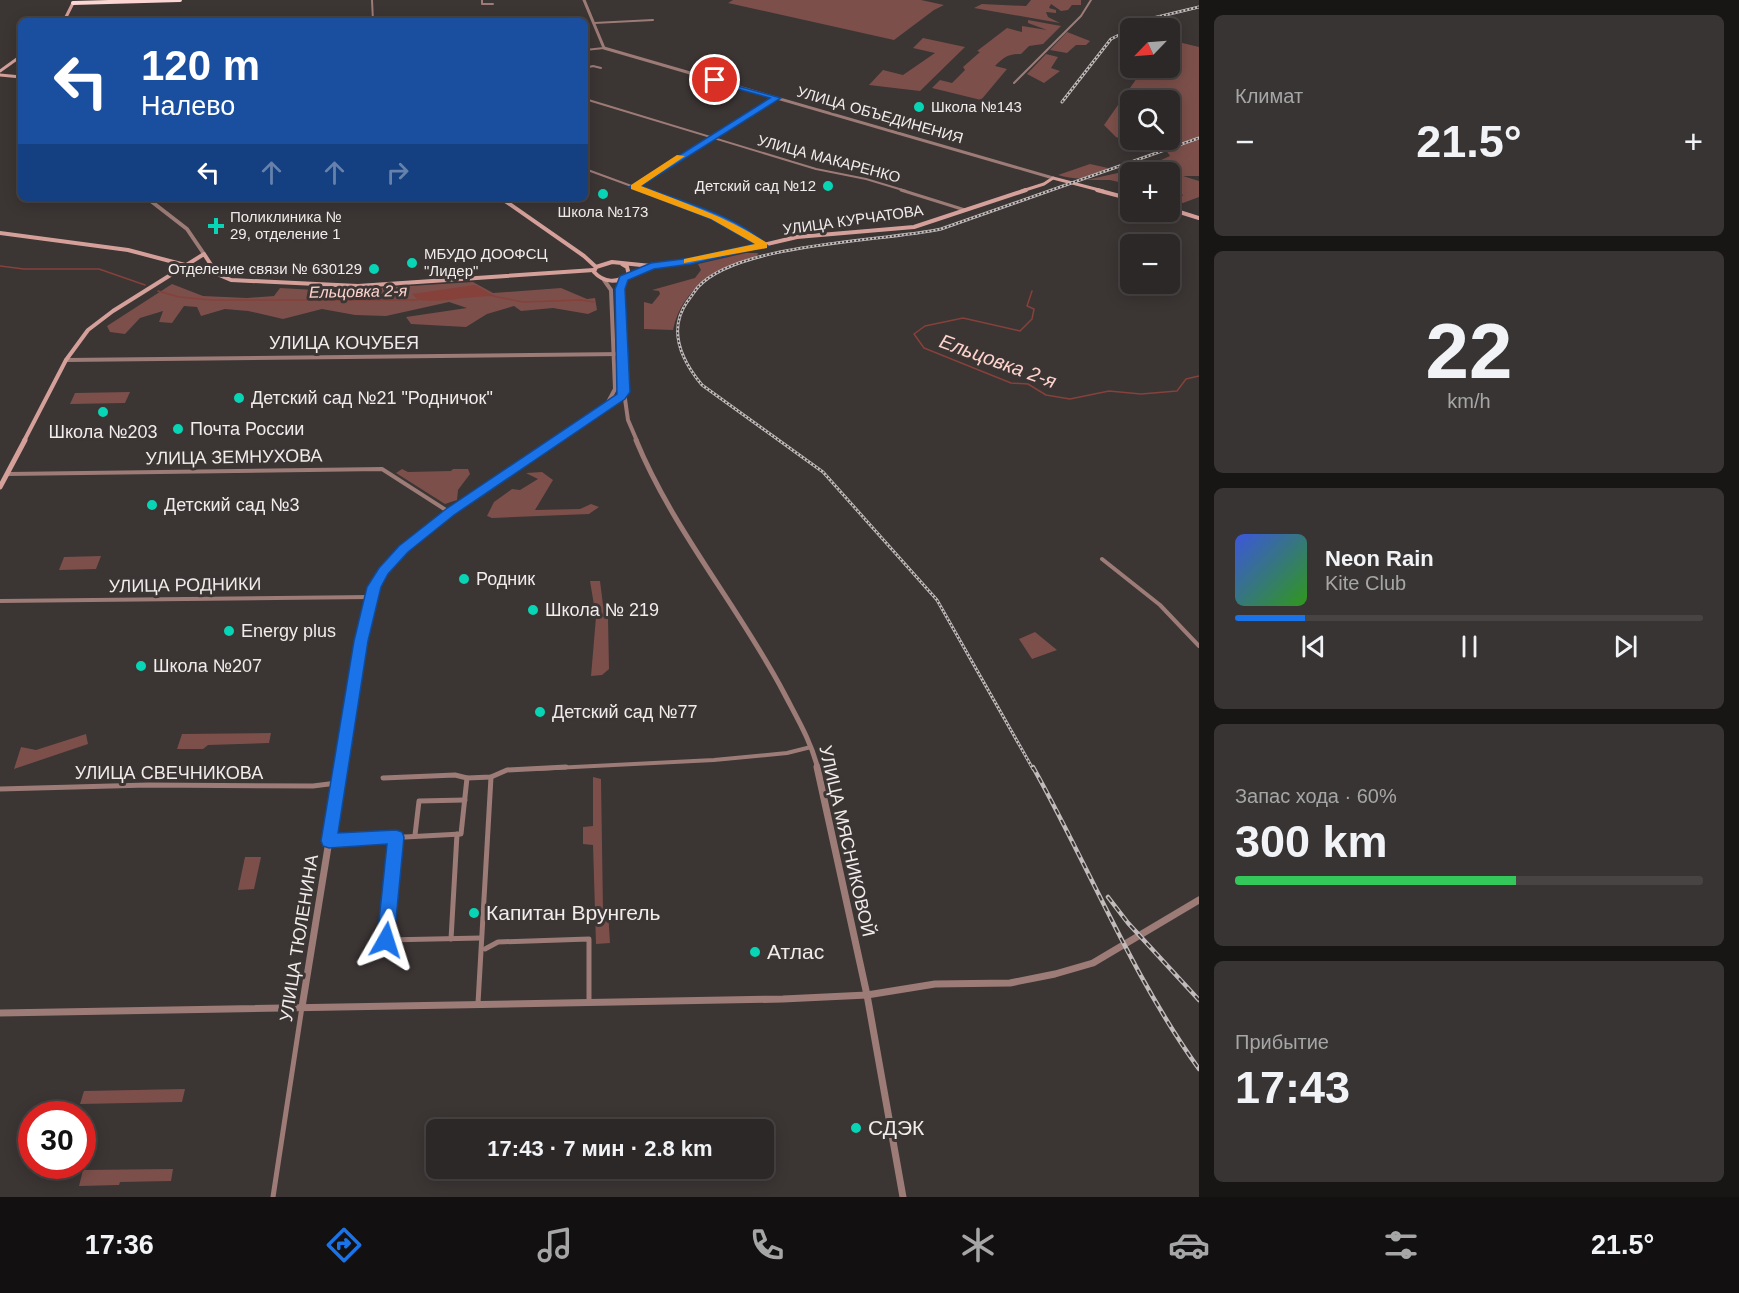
<!DOCTYPE html>
<html lang="ru">
<head>
<meta charset="utf-8">
<style>
	body { margin:0; font-family:Helvetica,sans-serif; background:#383433; color:#f1f3f6; height:100vh; display:flex; flex-direction:column; font-size:22px; white-space:nowrap }
	* { box-sizing:border-box; margin:0 }
	p { font-size:20px; color:#a6a6a7 }
	.icon { flex:none; width:33px; height:33px; fill:none; stroke:currentColor; stroke-width:2; stroke-linecap:round; stroke-linejoin:round }
	.map { position:relative; flex:1; overflow:hidden }
	.details { display:flex; flex-direction:column; gap:15px; padding:15px; background:#181615; width:540px }
	.details>* { flex:none }
	.hud { position:absolute; left:18px; top:18px; width:570px; height:183px; border-radius:9px; box-shadow:0 3px 15px #0003,0 0 0 2px #484444; background:#1a4fa0; color:#fff; overflow:hidden }
	.needle { width:39px; rotate:245deg }
	.buttons { position:absolute; left:1120px; top:18px; display:grid; gap:12px }
	.buttons a { display:grid; place-items:center; width:60px; height:60px; border-radius:9px; background:#2c2827; box-shadow:0 3px 15px #0003,0 0 0 2px #484444; font-size:30px }
	.speed { position:absolute; left:18px; top:1101px; display:flex; gap:12px; font-size:30px; font-weight:700; text-align:center }
	.speed>* { display:grid; place-content:center; width:78px; height:78px; border-radius:50%; background:#2c2827; box-shadow:0 3px 15px #0003,0 0 0 2px #484444; line-height:1 }
	.speed .limit { border:9px solid #d22; background:#fff; color:#111 }
	.pin { position:absolute; display:grid; place-items:center; width:51px; height:51px; color:#fff; margin:-26px; border:3px solid #fff; border-radius:50%; box-shadow:0 2px 6px #0007 }
	.me { position:absolute; width:66px; margin:-33px; rotate:6deg; stroke-linejoin:round; filter:drop-shadow(0 0 4px #0008) }
	.turn { display:flex; align-items:center; gap:21px; height:126px; padding:0 24px; font-size:27px }
	.turn .icon { width:78px; height:78px; stroke-width:2.5 }
	.turn b { display:block; font-size:42px; line-height:51px }
	.lanes { display:flex; align-items:center; height:57px; padding:0 24px; background:#0003; justify-content:center; gap:30px; direction:ltr }
	.lanes .off { opacity:.35 }
	.big { font-size:45px; font-weight:700; line-height:1.1 }
	.details .card { flex:1; display:flex; flex-direction:column; justify-content:center; gap:9px; min-width:0; padding:0 21px; border-radius:9px; background:#383433 }
	.details .dial { align-items:center; gap:0 }
	.dial b { font-size:78px; line-height:1 }
	.song { display:flex; align-items:center; gap:18px }
	.cover { width:72px; height:72px; border-radius:9px; background:linear-gradient(135deg,hsl(230 70% 55%),hsl(110 70% 35%)) }
	.played { height:6px; border-radius:3px; background:linear-gradient(90deg,#1a73e8 15%,#484444 15%) }
	.keys { display:flex; justify-content:space-around; direction:ltr }
	.heat { display:flex; justify-content:space-between; align-items:center; font-size:33px; direction:ltr }
	.charge { height:9px; border-radius:4px; background:linear-gradient(90deg,#34c759 60%,#484444 0) }
	.trip { position:absolute; left:426px; top:1119px; width:348px; height:60px; border-radius:9px; background:#2c2827; box-shadow:0 3px 15px #0003,0 0 0 2px #484444; font-weight:700; line-height:60px; text-align:center }
	.dock { display:flex; height:96px; justify-content:space-around; align-items:center; background:#121010; color:#a6a6a7 }
	.dock .icon { width:42px; height:42px }
	.dock .current { color:#1a73e8 }
	.dock b { font-size:27px; color:#f1f3f6 }
	main { display:flex; flex:1; min-height:0 }
	.map>svg:first-child { display:block }
</style>
</head>
<body>
<main>
<div class="map">
<svg width="1199" height="1197" viewBox="0 0 1199 1197">
	<rect width="100%" height="100%" fill="#3b3534"/>
	<!-- green -->
	<g fill="#7c4f4a" fill-rule="evenodd">
		<polygon points="733,0 921,0 944,5 934,10 894,40 728,3"/>
		<polygon points="1031,0 1081,0 1081,5 1072,5 1068,10 1061,11 1051,4 1049,8 1056,10 1056,13 1046,12 1048,17 1060,23 974,8 982,4 1026,6"/>
		<path d="M1028,20L1061,26L1043,44L1029,46L1021,54C1008,54 1004,57 995,66L1007,69L981,100L932,88L940,80L952,83L965,70L963,67L980,52L977,51L1007,28L1022,32V26L1047,30L1028,23Z"/>
		<polygon points="1067,32 1090,41 1086,45 1076,45 1067,53 1050,50"/>
		<polygon points="923,38 965,47 920,91 869,85 883,70 903,75 935,53 913,48"/>
		<path d="M1170,40L1199,47V176H1183L1199,181V197L1183,203L1177,202L1183,195L1179,192L1170,194V172H1131V185L1110,180H1086L1145,167L1170,156L1164,147L1150,143L1138,150L1134,144L1116,137L1104,125L1144,68H1170ZM1131,100H1170V140H1131Z"/>
		<polygon points="1046,54 1058,57 1051,68 1060,71 1044,83 1027,74"/>
		<path d="M1090,164L1108,168C1094,181 1076,180 1058,175Z"/>
		<path d="M746,253H758L757,256C717,269 682,287 673,330L644,329V302L652,304L660,294L659,291L652,290L695,278L701,270L698,264Z"/>
		<polygon points="473,282 493,293 561,288 587,299 595,298 597,310 588,314 553,308 521,311 514,306 487,314 466,327 411,324 406,317 467,308 449,302 386,316 355,315 322,309 283,319 248,311 225,309 201,316 197,307 184,306 172,323 159,322 163,311 140,318 125,334 110,332 107,326 172,284 203,296 247,298 274,296 280,288 333,291"/>
		<polygon points="130,392 125,403 70,404 75,393"/>
		<polygon points="402,469 408,472 451,471 453,469 468,469 470,474 458,490 457,500 445,504 396,473"/>
		<polygon points="542,472 553,480 535,510 580,509 591,504 599,507 589,514 492,518 487,516 494,502 512,489 520,490 538,479 526,473"/>
		<polygon points="101,556 96,569 59,570 64,557"/>
		<polygon points="590,581 600,581 603,605 608,618 609,669 602,675 591,676 596,617"/>
		<polygon points="1035,632 1057,650 1032,659 1019,639"/>
		<polygon points="271,733 269,743 208,745 203,749 177,749 182,734"/>
		<polygon points="86,734 88,744 14,769 21,747 36,750"/>
		<polygon points="593,777 601,779 603,911 608,911 610,943 596,944 593,845 583,844 583,827 593,826"/>
		<polygon points="245,857 261,857 254,889 238,890"/>
		<polygon points="185,1089 182,1102 80,1104 84,1091"/>
		<polygon points="173,1169 171,1181 120,1182 119,1185 79,1186 83,1170"/>
	</g>
	<!-- water -->
	<path fill="#86413b" d="M475,285L495,296C468,296 444,303 418,300L412,294Z"/>
	<g fill="none" stroke-linecap="round" stroke-linejoin="round">
		<!-- stream -->
		<g stroke="#86413b" stroke-width="1.5">
			<polyline points="0,266 24,269 99,269 145,285"/>
			<polyline points="158,291 179,297 212,300 417,300"/>
			<polyline points="1032,291 1027,306 1034,309 1032,319 1020,331 963,318 925,326 914,334 924,348 1011,383 1028,384 1046,395 1070,399 1109,391 1141,394 1177,391 1186,379 1199,376"/>
			<polyline points="493,296 523,302 581,300 594,302"/>
		</g>
		<!-- minor-far3 -->
		<g stroke="#9d7b76" stroke-width="2">
			<polyline points="372,0 373,21"/>
			<polyline points="482,0 482,4 493,4"/>
			<polyline points="479,18 493,18 494,21"/>
			<polyline points="594,23 653,20"/>
			<polyline points="585,50 604,48"/>
			<polyline points="585,68 593,66 601,68"/>
			<polyline points="1014,83 1081,16 1091,0"/>
			<polyline points="585,99 816,169 866,179 906,191"/>
			<polyline points="585,169 645,191"/>
			<polyline points="634,187 776,98"/>
		</g>
		<!-- minor-far2 -->
		<g stroke="#9d7b76" stroke-width="3">
			<polyline points="641,190 714,217 763,245"/>
			<polyline points="901,190 965,210"/>
		</g>
		<!-- minor-far1 -->
		<g stroke="#9d7b76" stroke-width="4">
			<polyline points="7,474 382,469 449,512"/>
			<polyline points="1102,559 1160,605 1199,646"/>
			<polyline points="0,601 370,597"/>
			<polyline points="534,769 714,760 787,753 811,747"/>
		</g>
		<!-- minor -->
		<g stroke="#9d7b76" stroke-width="5">
			<polyline points="383,778 455,775 467,778"/>
			<polyline points="0,789 148,785 313,786 337,783"/>
			<polyline points="415,835 419,801 465,800"/>
			<polyline points="396,837 386,940 481,938"/>
			<polyline points="330,841 461,834 467,778 491,777 507,770 566,767"/>
			<polyline points="451,939 457,834"/>
			<polyline points="485,949 498,942 589,939 589,1002"/>
			<polyline points="478,1003 491,777"/>
			<polyline points="273,1197 302,1007"/>
		</g>
		<!-- tertiary-far3 -->
		<polyline stroke="#9d7b76" stroke-width="3" points="584,0 604,48 1053,178"/>
		<!-- tertiary-far2 -->
		<g stroke="#9d7b76" stroke-width="4">
			<polyline points="147,198 187,229 204,254"/>
			<polyline points="604,280 611,290 615,389 607,404"/>
			<polyline points="66,360 622,354"/>
			<polyline points="624,392 628,420 637,441"/>
			<polyline points="554,441 624,392 620,289 624,279"/>
		</g>
		<!-- tertiary-far1 -->
		<g stroke="#9d7b76" stroke-width="5">
			<path d="M636,440C673,530 739,607 784,693C797,718 811,741 818,769"/>
			<path d="M340,769C348,719 354,669 366,620C369,609 370,595 376,585C404,532 506,474 557,440"/>
		</g>
		<!-- tertiary -->
		<g stroke="#9d7b76" stroke-width="7">
			<polyline points="817,767 867,995 903,1197"/>
			<polyline points="302,1007 341,767"/>
			<polyline points="0,1013 783,999 867,995 935,984 1010,983 1055,974 1093,963 1199,900"/>
		</g>
		<!-- secondary-far2 -->
		<g stroke="#d6a09a" stroke-width="3">
			<polyline points="64,21 73,3"/>
			<polyline points="0,71 21,56"/>
			<polyline points="0,75 21,77"/>
			<polyline points="1022,191 1044,184 1053,178 1103,191"/>
		</g>
		<!-- secondary-far1 -->
		<g stroke="#d6a09a" stroke-width="4">
			<polyline points="1097,190 1131,199"/>
			<polyline points="501,198 584,256 596,267"/>
			<polyline points="1170,209 1199,218"/>
			<polyline points="0,233 128,250 185,265"/>
			<path d="M622,264L627,267L629,275C617,283 604,283 594,272L596,267L612,262L651,266L669,264L721,255L797,237L914,227L1026,190"/>
			<polyline points="629,275 647,267"/>
			<polyline points="24,441 66,360 88,330 113,311 204,254 217,274 231,280 358,286 594,270"/>
		</g>
		<!-- secondary -->
		<polyline stroke="#d6a09a" stroke-width="5" points="0,487 25,440"/>
		<!-- trunk -->
		<polyline stroke="#fcd6d2" stroke-width="4" points="73,3 180,0"/>
		<defs>
			<g id="rail-far1">
				<polyline points="1062,102 1111,39 1153,18 1199,7"/>
				<path d="M1033,769L937,600L823,472L702,385C682,361 667,331 687,302C691,297 694,292 698,287C738,243 880,242 941,229L1199,138"/>
			</g>
			<g id="rail">
				<path d="M1033,767C1089,867 1132,976 1199,1069"/>
				<polyline points="1108,897 1128,923 1199,1000"/>
			</g>
		</defs>
		<!-- rail-far1 casing -->
		<use href="#rail-far1" stroke="#c1bbbb" stroke-width="3"/>
		<!-- rail casing -->
		<use href="#rail" stroke="#c1bbbb" stroke-width="4.5"/>
		<!-- rail-far1 -->
		<use href="#rail-far1" stroke="#3b3534" stroke-width="1.5" stroke-dasharray="2" stroke-linecap="butt"/>
		<!-- rail -->
		<use href="#rail" stroke="#3b3534" stroke-width="2" stroke-dasharray="6" stroke-linecap="butt"/>
	</g>
	<!-- route -->
	<path fill="#1a73e8" stroke="#114b97" stroke-width="1.5" d="M712,79L781,98L641,186C680,201 739,216 768,246L691,264L654,269L628,280L625,289L630,392L625,399L454,515L408,552L388,574L381,587L368,641L338,833L396,830L402,832L404,837L394,940L392,946L386,948L379,946L377,940L387,844L329,848L323,846L321,841L354,641L367,587L379,568L399,546L446,509L617,394L615,289L620,276L651,263L691,258L755,244L711,219L629,187L770,98L712,82Z"/>
	<!-- slow -->
	<path fill="#f59e0b" d="M677,155L685,156L641,186C684,203 728,217 767,243V248L684,263V259L755,244L711,219L631,189V185Z"/>
	<!-- markers -->
	<g fill="#08d5b5" stroke="#3b3534" stroke-width="2">
		<circle cx="919" cy="107" r="6"/>
		<circle cx="828" cy="186" r="6"/>
		<circle cx="603" cy="194" r="6"/>
		<path d="M213 217h6v6h6v6h-6v6h-6v-6h-6v-6h6z"/>
		<circle cx="412" cy="263" r="6"/>
		<circle cx="374" cy="269" r="6"/>
		<circle cx="239" cy="398" r="6"/>
		<circle cx="103" cy="412" r="6"/>
		<circle cx="178" cy="429" r="6"/>
		<circle cx="152" cy="505" r="6"/>
		<circle cx="464" cy="579" r="6"/>
		<circle cx="533" cy="610" r="6"/>
		<circle cx="229" cy="631" r="6"/>
		<circle cx="141" cy="666" r="6"/>
		<circle cx="540" cy="712" r="6"/>
		<circle cx="474" cy="913" r="6"/>
		<circle cx="755" cy="952" r="6"/>
		<circle cx="856" cy="1128" r="6"/>
	</g>
	<g text-anchor="middle" stroke-width="6" stroke-linejoin="round" paint-order="stroke">
		<!-- far-poi labels -->
		<g font-size="15" fill="#f1ecec" stroke="#3b3534" text-anchor="start">
			<text x="931" y="112">Школа №143</text>
			<text x="816" y="191" text-anchor="end">Детский сад №12</text>
			<text x="603" y="217" text-anchor="middle">Школа №173</text>
			<text x="230" y="222">Поликлиника №<tspan x="230" dy="17">29, отделение 1</tspan></text>
			<text x="424" y="259">МБУДО ДООФСЦ<tspan x="424" dy="17">"Лидер"</tspan></text>
			<text x="362" y="274" text-anchor="end">Отделение связи № 630129</text>
		</g>
		<!-- far-street labels -->
		<g font-size="15" fill="#f1ecec" stroke="#3b3534">
			<text transform="translate(880 115) rotate(16)" y="5">УЛИЦА ОБЪЕДИНЕНИЯ</text>
			<text transform="translate(829 159) rotate(15)" y="5">УЛИЦА МАКАРЕНКО</text>
			<text transform="translate(853 220) rotate(-8)" y="5">УЛИЦА КУРЧАТОВА</text>
		</g>
		<!-- far-water labels -->
		<g font-size="16" font-style="italic" fill="#ffd3cd" stroke="#3b3534">
			<text transform="translate(358 291) rotate(-1)" y="6">Ельцовка 2-я</text>
		</g>
		<!-- street labels -->
		<g font-size="18" fill="#f1ecec" stroke="#3b3534">
			<text x="344" y="349">УЛИЦА КОЧУБЕЯ</text>
			<text transform="translate(234 457) rotate(-1)" y="6">УЛИЦА ЗЕМНУХОВА</text>
			<text transform="translate(185 585) rotate(-1)" y="6">УЛИЦА РОДНИКИ</text>
			<text x="169" y="779">УЛИЦА СВЕЧНИКОВА</text>
			<text transform="translate(847 841) rotate(77)" y="6">УЛИЦА МЯСНИКОВОЙ</text>
			<text transform="translate(299 938) rotate(-81)" y="6">УЛИЦА ТЮЛЕНИНА</text>
		</g>
		<!-- poi labels -->
		<g font-size="18" fill="#f1ecec" stroke="#3b3534" text-anchor="start">
			<text x="251" y="404">Детский сад №21 "Родничок"</text>
			<text x="190" y="435">Почта России</text>
			<text x="103" y="438" text-anchor="middle">Школа №203</text>
			<text x="164" y="511">Детский сад №3</text>
			<text x="476" y="585">Родник</text>
			<text x="545" y="616">Школа № 219</text>
			<text x="241" y="637">Energy plus</text>
			<text x="153" y="672">Школа №207</text>
			<text x="552" y="718">Детский сад №77</text>
		</g>
		<!-- water labels -->
		<g font-size="20" font-style="italic" fill="#ffd3cd" stroke="#3b3534">
			<text transform="translate(998 361) rotate(20)" y="7">Ельцовка 2-я</text>
		</g>
		<!-- near-poi labels -->
		<g font-size="21" fill="#f1ecec" stroke="#3b3534" text-anchor="start">
			<text x="486" y="920">Капитан Врунгель</text>
			<text x="767" y="959">Атлас</text>
			<text x="868" y="1135">СДЭК</text>
		</g>
	</g>
</svg>
<div class="buttons">
<a><svg class="needle" viewBox="-14 -14 28 28"><path d="M0-13l5 13h-10z" fill="#e53935"/><path d="M0 13l5-13h-10z" fill="#a6a6a7"/></svg></a>
<a><svg class="icon" aria-label="search" viewBox="0 0 24 24"><circle cx="10" cy="10" r="6"/><path d="M15 15l6 6"/></svg></a>
<a>+</a>
<a>−</a>
</div>
<div class="speed"><div class="limit">30</div></div>
<div class="pin" style="left:715px;top:80px;background:#d93025"><svg class="icon" aria-label="arrive" viewBox="0 0 24 24"><path d="M6 21V4h12l-3 4 3 4H6"/></svg></div>
<svg class="me" style="left:386px;top:940px" viewBox="-20 -20 40 40"><path d="M0-17L14 15 0 8-14 15z" fill="#1a73e8" stroke="#fff" stroke-width="4"/></svg>
<div class="trip">17:43 · 7 мин · 2.8 km</div>
<div class="hud">
<div class="turn"><svg class="icon" aria-label="left" viewBox="0 0 24 24"><path d="M17 20v-9H6M10 6l-5 5 5 5"/></svg><div><b>120 m</b>Налево</div></div>
<div class="lanes"><svg class="icon" aria-label="left" viewBox="0 0 24 24"><path d="M17 20v-9H6M10 6l-5 5 5 5"/></svg><svg class="icon off" aria-label="ahead" viewBox="0 0 24 24"><path d="M12 20V5M6 11l6-6 6 6"/></svg><svg class="icon off" aria-label="ahead" viewBox="0 0 24 24"><path d="M12 20V5M6 11l6-6 6 6"/></svg><svg class="icon off" aria-label="right" viewBox="0 0 24 24"><path d="M7 20v-9h11M14 6l5 5-5 5"/></svg></div>
</div>
</div>
<section class="details">
<div class="card"><p>Климат</p>
<div class="heat"><a>−</a><b class="big">21.5°</b><a>+</a></div>
</div>
<div class="card dial"><b>22</b><p>km/h</p></div>
<div class="card">
<div class="song"><i class="cover"></i><div><b>Neon Rain</b><p>Kite Club</p></div></div>
<div class="played"></div>
<div class="keys"><svg class="icon" aria-label="previous" viewBox="0 0 24 24"><path d="M18 5L8 12l10 7zM5 5v14"/></svg><svg class="icon" aria-label="pause" viewBox="0 0 24 24"><path d="M8 5v14M16 5v14"/></svg><svg class="icon" aria-label="next" viewBox="0 0 24 24"><path d="M6 5l10 7-10 7zM19 5v14"/></svg></div>
</div>
<div class="card"><p>Запас хода · 60%</p><b class="big">300 km</b><div class="charge"></div></div>
<div class="card"><p>Прибытие</p><b class="big">17:43</b></div>
</section>
</main>
<nav class="dock">
<b>17:36</b>
<svg class="icon current" aria-label="directions" viewBox="0 0 24 24"><path d="M12 3l9 9-9 9-9-9zM9 14v-3h6M13 9l2 2-2 2"/></svg>
<svg class="icon" aria-label="music" viewBox="0 0 24 24"><path d="M9 18V5l10-2v13"/><circle cx="6" cy="18" r="3"/><circle cx="16" cy="16" r="3"/></svg>
<svg class="icon" aria-label="phone" viewBox="0 0 24 24"><path d="M5 4h4l2 5-3 2q2 4 5 5l2-3 5 2v4C11 20 4 13 5 4z"/></svg>
<svg class="icon" aria-label="climate" viewBox="0 0 24 24"><path d="M12 3v18M4 7l16 10M4 17L20 7"/></svg>
<svg class="icon" aria-label="car" viewBox="0 0 24 24"><path d="M5 17H2v-5l4-1 3-4h7l3 4 3 1v5h-3M9 17h6M6 11h13"/><circle cx="7" cy="17" r="2"/><circle cx="17" cy="17" r="2"/></svg>
<svg class="icon" aria-label="filters" viewBox="0 0 24 24"><path d="M4 7h16M4 17h16"/><circle cx="9" cy="7" r="2"/><circle cx="15" cy="17" r="2"/></svg>
<b>21.5°</b>
</nav>
</body>
</html>
